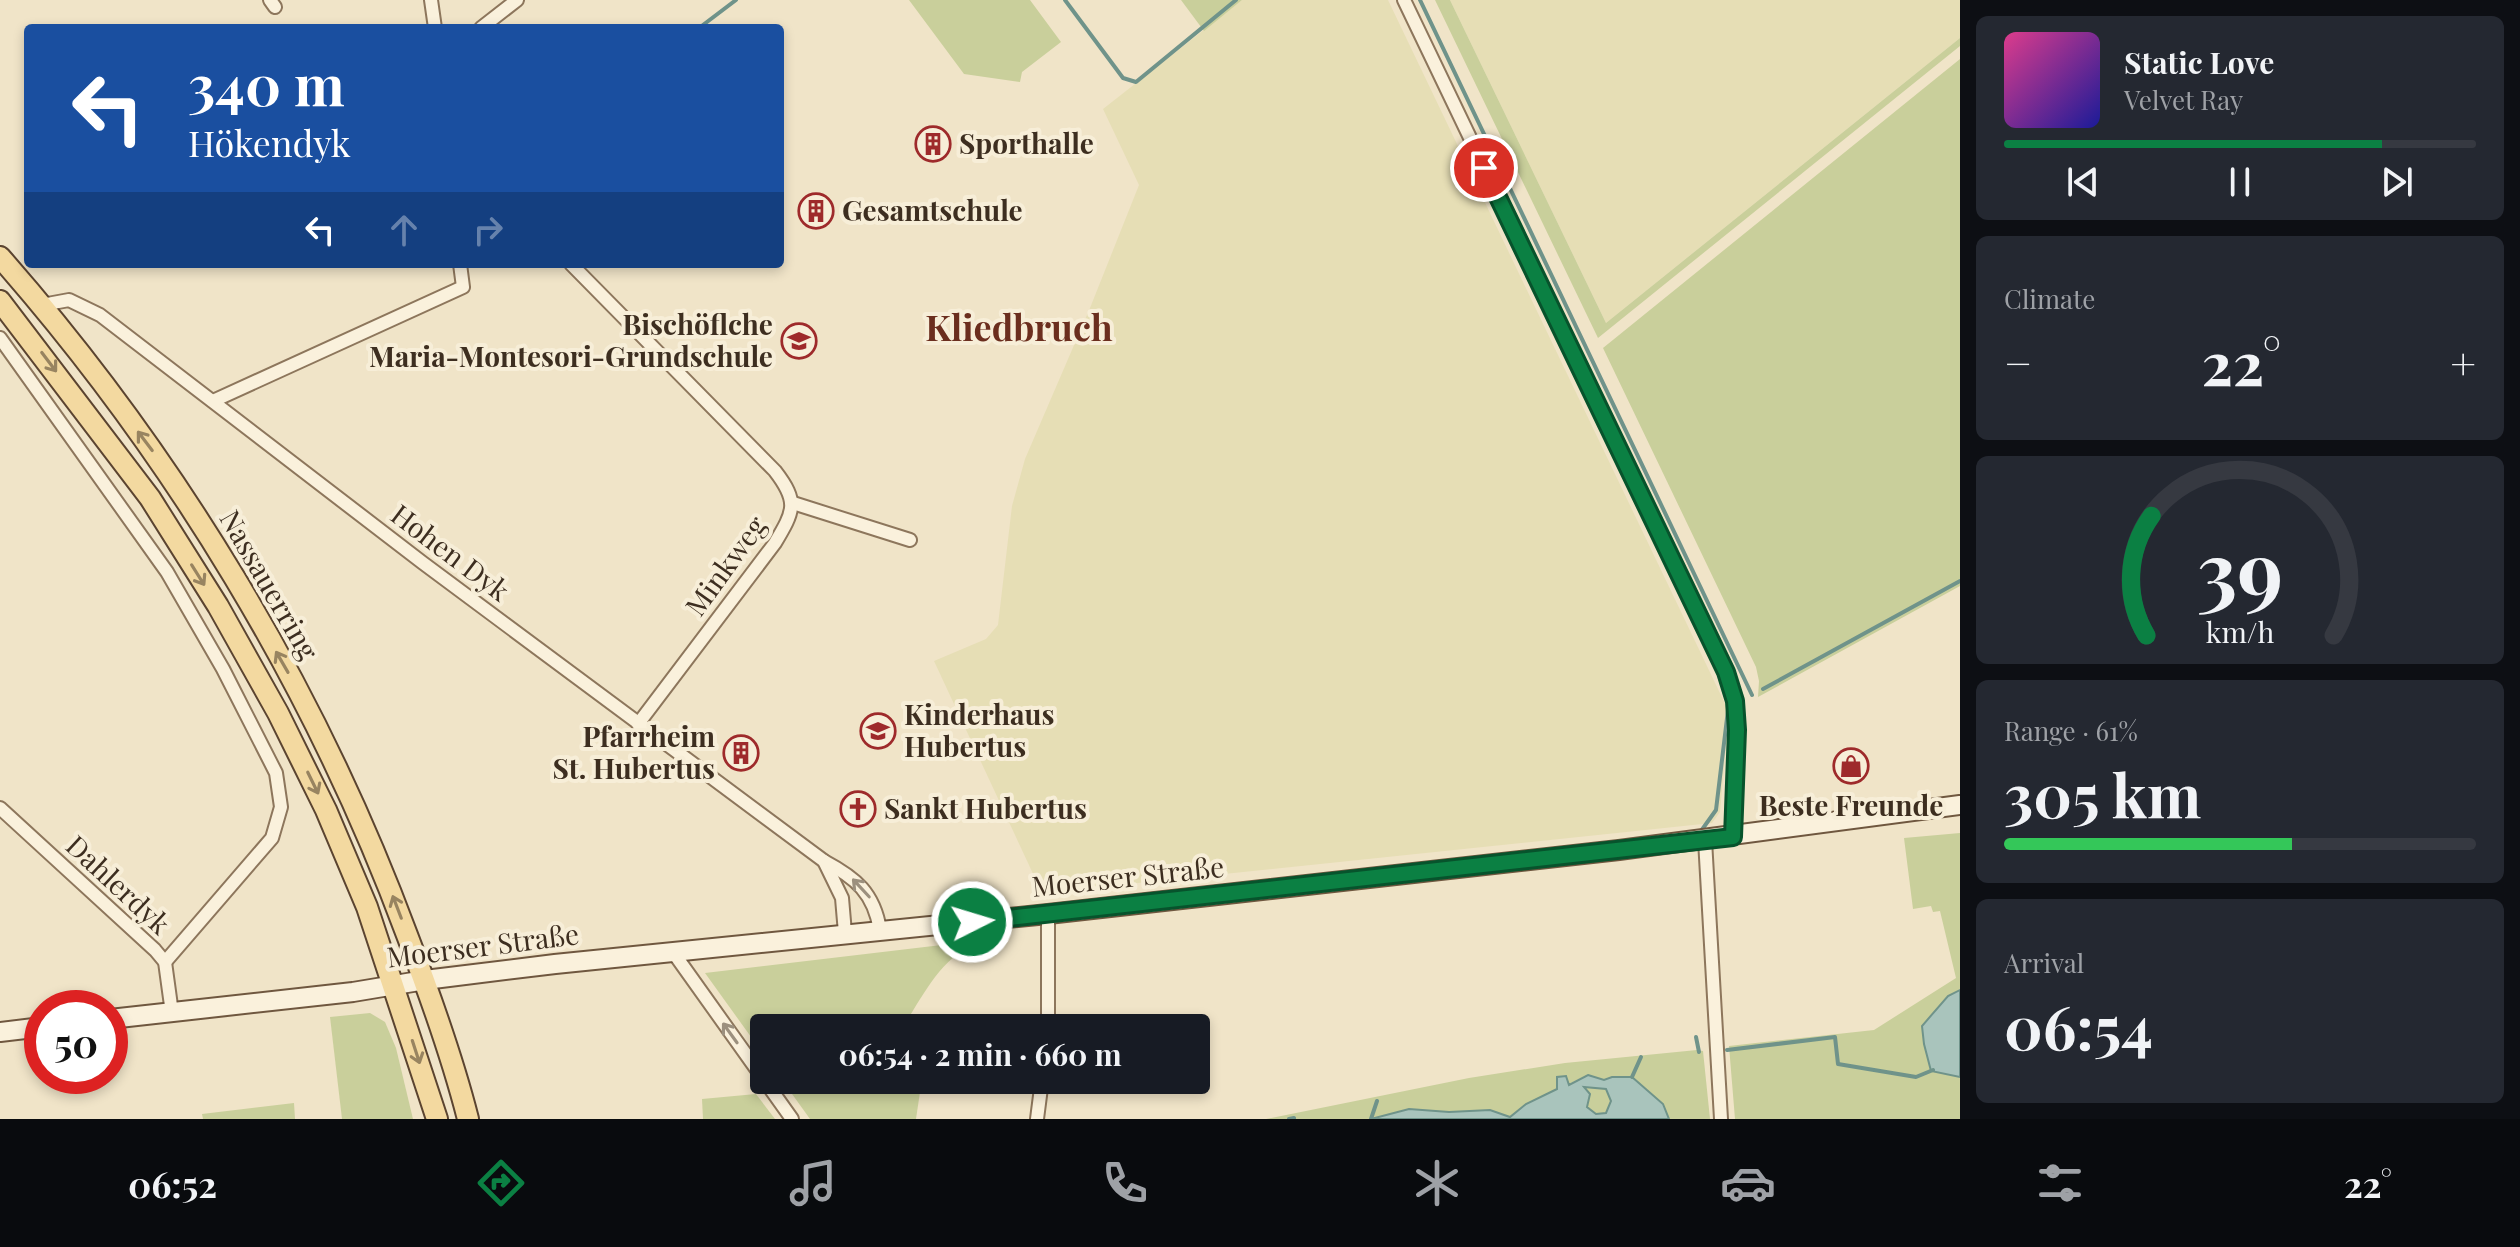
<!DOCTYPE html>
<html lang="en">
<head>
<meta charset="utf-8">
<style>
	body { margin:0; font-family:"Playfair Display",serif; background:#242831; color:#f1f3f6; height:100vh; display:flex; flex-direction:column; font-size:30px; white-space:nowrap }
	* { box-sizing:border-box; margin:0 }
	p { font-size:26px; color:#9ea1a6 }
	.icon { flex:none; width:44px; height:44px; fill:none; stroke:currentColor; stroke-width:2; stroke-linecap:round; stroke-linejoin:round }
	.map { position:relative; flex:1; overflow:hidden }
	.side { display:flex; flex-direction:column; gap:16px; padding:16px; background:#0d0f14; width:560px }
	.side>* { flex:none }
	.hud { position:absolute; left:24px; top:24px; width:760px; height:244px; border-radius:8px; box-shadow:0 4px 12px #0003; background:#1a4fa0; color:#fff; overflow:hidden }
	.speed { position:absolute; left:24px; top:990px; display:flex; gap:16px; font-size:40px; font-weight:700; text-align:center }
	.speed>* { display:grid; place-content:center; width:104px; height:104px; border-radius:50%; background:#171b24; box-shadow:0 4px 12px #0003; line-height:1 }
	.speed .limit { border:12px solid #d22; background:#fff; color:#111 }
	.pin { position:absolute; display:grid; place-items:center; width:68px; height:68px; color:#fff; margin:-34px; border:4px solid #fff; border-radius:50%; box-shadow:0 2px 8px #0007 }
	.me { position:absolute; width:88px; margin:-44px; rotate:85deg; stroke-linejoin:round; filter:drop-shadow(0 0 6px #0008) }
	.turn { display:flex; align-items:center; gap:28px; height:168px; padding:0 32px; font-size:36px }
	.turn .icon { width:104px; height:104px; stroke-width:2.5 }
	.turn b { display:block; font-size:56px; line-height:68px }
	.lanes { display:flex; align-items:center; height:76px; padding:0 32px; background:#0003; justify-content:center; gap:40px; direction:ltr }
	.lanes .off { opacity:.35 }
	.big { font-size:60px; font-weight:700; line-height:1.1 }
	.side .tile { flex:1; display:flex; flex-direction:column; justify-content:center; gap:12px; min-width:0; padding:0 28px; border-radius:12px; background:#242831 }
	.side .dial { align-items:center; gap:0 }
	.dial svg { height:208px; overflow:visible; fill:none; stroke:#363941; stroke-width:7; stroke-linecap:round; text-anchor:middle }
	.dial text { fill:#f1f3f6; stroke:none }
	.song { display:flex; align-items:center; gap:24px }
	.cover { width:96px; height:96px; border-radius:12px; background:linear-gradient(135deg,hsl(330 70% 55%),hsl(240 70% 35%)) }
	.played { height:8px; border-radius:4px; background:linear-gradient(90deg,#0b8043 80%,#363941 80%) }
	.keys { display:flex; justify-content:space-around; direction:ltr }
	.heat { display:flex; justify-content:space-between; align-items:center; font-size:44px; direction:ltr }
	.charge { height:12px; border-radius:6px; background:linear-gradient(90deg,#34c759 61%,#363941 0) }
	.trip { position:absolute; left:750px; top:1014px; width:460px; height:80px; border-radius:8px; background:#171b24; box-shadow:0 4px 12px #0003; font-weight:700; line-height:80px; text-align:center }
	.dock { display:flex; height:128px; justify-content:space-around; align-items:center; background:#090b0e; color:#9ea1a6 }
	.dock .icon { width:56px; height:56px }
	.dock .on { color:#0b8043 }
	.dock b { font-size:36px; color:#f1f3f6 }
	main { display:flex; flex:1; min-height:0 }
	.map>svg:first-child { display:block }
</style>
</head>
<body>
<main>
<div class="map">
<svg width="1960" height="1119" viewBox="0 0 1960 1119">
	<rect width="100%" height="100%" fill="#f0e4c8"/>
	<!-- farmland -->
	<g fill="#e6deb5">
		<polygon points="1242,0 1388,0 1729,712 1720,812 1712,823 1042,893 934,661 986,639 998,625 1012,506 1025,459 1090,308 1139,185 1103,109"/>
		<polygon points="1450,0 1960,0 1960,38 1606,323"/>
	</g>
	<!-- green -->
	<g fill="#c9cf9b">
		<polygon points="909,0 1030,0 1061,42 1022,72 1020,82 964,74"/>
		<polygon points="1181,0 1242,0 1204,31"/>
		<polygon points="1435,0 1450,0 1606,323 1960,38 1960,46 1598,338"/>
		<polygon points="1960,59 1960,586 1758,697 1759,681 1756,667 1603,348"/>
		<polygon points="1960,833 1960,1119 1735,1119 1729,1046 1874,1030 1956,978 1940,911 1933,912 1931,906 1913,909 1904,838"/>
		<path d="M984,940C941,955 926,992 902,1028H764V1055L705,973Z"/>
		<polygon points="370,1013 385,1022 396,1048 413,1119 342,1119 330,1017"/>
		<polygon points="1697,1050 1703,1051 1710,1119 1669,1119 1663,1104 1588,1075 1526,1104 1510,1117 1490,1110 1449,1112 1409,1109 1371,1119 1266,1119 1469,1078 1565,1063"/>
		<polygon points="782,1080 905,1080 920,1092 916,1119 810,1119"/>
		<polygon points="1583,1087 1606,1089 1611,1100 1606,1113 1596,1114 1586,1107"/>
		<polygon points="756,1094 775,1119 703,1119 702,1099"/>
		<polygon points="294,1103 295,1119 203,1119 202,1114"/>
	</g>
	<!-- water -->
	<g fill="#a9c4bc" stroke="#6f938a" stroke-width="2" fill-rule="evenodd">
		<polygon points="1960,990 1960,1077 1931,1071 1924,1044 1922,1026 1948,996"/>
		<path d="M1588,1075L1604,1080L1612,1077H1632L1663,1104L1669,1119H1371L1409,1109L1449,1112L1490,1110L1510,1117L1526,1104L1557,1089V1077L1566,1076L1569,1085ZM1584,1087L1606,1089L1611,1101L1606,1113L1596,1114L1587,1107L1590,1094Z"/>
	</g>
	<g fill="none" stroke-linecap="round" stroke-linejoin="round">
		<!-- stream -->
		<g stroke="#6f938a" stroke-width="4">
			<polyline points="1065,0 1123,78 1136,82 1236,0"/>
			<polyline points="1420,0 1752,695"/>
			<polyline points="699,28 736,0"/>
			<polyline points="1763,689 1960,581"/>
			<polyline points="1701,831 1716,810 1728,710"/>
			<polyline points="1696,1037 1699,1052"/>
			<polyline points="1727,1050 1835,1037 1838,1064 1916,1077 1933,1070"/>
			<polyline points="1632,1077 1641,1057"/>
			<polyline points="1289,1119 1294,1118"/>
			<polyline points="1371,1119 1377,1101"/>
		</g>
		<defs>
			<g id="street">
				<polyline points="270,0 275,7"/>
				<polyline points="431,0 435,28"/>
				<polyline points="1404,0 1726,672 1735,701 1737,730 1733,837"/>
				<polyline points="481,28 517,0"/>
				<path d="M571,264L775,471C799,502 794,511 775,543L638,724"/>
				<path d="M42,305L69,300L100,315L423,563L824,861C856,878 874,893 880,930"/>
				<polyline points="0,338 167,572 223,669 276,773 281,807 272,838 165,962"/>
				<polyline points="213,401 463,287 460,264"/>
				<polyline points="793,503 910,540"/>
				<polyline points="0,808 155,950 165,962 172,1013"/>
				<polyline points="1705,840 1721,1119"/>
				<polyline points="824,861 842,898 845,933"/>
				<polyline points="673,952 792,1119"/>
				<polyline points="1048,1028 1048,914"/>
				<polyline points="1037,1119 1042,1080"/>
			</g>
			<g id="secondary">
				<polyline points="110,1019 353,992 425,980 555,964 1048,914 1619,850 1960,805"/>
				<polyline points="0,1032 42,1027"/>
			</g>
			<g id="primary">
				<path d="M0,257C174,455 315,687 407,935C430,995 452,1056 468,1119"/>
				<polyline points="0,301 150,498 218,606 278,713 326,810 367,907 437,1119"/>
			</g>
		</defs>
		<!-- street casing -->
		<use href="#street" stroke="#8d765c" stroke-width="16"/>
		<!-- secondary casing -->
		<use href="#secondary" stroke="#6f573f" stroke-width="22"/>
		<!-- primary casing -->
		<use href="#primary" stroke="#5b4430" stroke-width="24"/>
		<!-- street -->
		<use href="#street" stroke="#faf1dc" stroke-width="12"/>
		<!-- secondary -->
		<use href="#secondary" stroke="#faf1dc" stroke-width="18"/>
		<!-- primary -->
		<use href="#primary" stroke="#f3d9a0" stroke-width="20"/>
	</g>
	<!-- one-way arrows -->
	<defs><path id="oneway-shaft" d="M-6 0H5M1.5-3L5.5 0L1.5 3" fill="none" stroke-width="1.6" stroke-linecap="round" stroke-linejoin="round" transform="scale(2)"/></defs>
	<g stroke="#988460">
		<use href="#oneway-shaft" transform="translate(49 362) rotate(53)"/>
		<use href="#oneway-shaft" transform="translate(145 441) rotate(-127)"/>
		<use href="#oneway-shaft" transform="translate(198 575) rotate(58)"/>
		<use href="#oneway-shaft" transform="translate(282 662) rotate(-120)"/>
		<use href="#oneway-shaft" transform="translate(313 783) rotate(64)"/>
		<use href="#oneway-shaft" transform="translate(397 907) rotate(-111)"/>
		<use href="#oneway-shaft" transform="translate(416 1052) rotate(72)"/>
	</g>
	<g stroke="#9c907e">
		<use href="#oneway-shaft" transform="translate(861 888) rotate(-133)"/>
		<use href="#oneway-shaft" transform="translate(730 1033) rotate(-126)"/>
	</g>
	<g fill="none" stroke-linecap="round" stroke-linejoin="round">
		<defs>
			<polyline id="route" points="972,922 1733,837 1737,730 1735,701 1726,672 1484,168"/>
		</defs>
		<!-- route casing -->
		<use href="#route" stroke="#07532c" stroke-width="20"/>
		<!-- route -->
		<use href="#route" stroke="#0b8043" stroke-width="14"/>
	</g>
	<!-- icons -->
	<defs>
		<symbol id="building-ring" viewBox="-11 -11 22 22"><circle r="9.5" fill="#f7eed8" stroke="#9e2a2b" stroke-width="1.5"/><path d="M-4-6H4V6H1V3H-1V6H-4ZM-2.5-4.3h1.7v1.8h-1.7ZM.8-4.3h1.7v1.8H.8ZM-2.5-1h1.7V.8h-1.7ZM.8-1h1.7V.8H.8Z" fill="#9e2a2b"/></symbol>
		<symbol id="school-ring" viewBox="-11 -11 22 22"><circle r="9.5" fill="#f7eed8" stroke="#9e2a2b" stroke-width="1.5"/><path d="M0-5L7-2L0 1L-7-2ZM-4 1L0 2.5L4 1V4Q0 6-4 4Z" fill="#9e2a2b"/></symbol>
		<symbol id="shop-ring" viewBox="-11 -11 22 22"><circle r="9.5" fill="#f7eed8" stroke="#9e2a2b" stroke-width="1.5"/><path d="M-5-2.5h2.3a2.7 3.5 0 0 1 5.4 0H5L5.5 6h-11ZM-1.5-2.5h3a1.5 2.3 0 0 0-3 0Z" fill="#9e2a2b"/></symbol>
		<symbol id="church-ring" viewBox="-11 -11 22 22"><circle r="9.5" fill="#f7eed8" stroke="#9e2a2b" stroke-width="1.5"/><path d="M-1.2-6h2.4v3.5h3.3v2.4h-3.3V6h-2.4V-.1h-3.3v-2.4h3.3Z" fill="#9e2a2b"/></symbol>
	</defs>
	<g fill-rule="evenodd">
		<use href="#building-ring" x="913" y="124" width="40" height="40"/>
		<use href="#building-ring" x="796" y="191" width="40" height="40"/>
		<use href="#school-ring" x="779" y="321" width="40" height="40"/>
		<use href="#school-ring" x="858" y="711" width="40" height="40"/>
		<use href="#building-ring" x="721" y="733" width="40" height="40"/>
		<use href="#shop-ring" x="1831" y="746" width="40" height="40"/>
		<use href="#church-ring" x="838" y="789" width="40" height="40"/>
	</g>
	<g text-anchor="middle" stroke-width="8" stroke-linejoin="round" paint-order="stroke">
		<!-- poi labels -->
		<g font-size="28" font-weight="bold" fill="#3d2e20" stroke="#f7eed8" text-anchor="start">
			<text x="959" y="154">Sporthalle</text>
			<text x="842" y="221">Gesamtschule</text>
			<text x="773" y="335" text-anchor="end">Bischöflche<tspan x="773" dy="32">Maria-Montesori-Grundschule</tspan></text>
			<text x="904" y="725">Kinderhaus<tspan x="904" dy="32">Hubertus</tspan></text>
			<text x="715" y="747" text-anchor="end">Pfarrheim<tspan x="715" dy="32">St. Hubertus</tspan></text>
			<text x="1851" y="816" text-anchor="middle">Beste Freunde</text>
			<text x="884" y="819">Sankt Hubertus</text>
		</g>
		<!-- street labels -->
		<g font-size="28" fill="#3d2e20" stroke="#f7eed8">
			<text transform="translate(450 553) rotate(37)" y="10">Hohen Dyk</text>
			<text transform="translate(726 566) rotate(-54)" y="10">Minkweg</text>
			<text transform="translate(269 585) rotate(60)" y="10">Nassauerring</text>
			<text transform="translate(1128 877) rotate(-6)" y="10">Moerser Straße</text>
			<text transform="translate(118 885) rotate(43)" y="10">Dahlerdyk</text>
			<text transform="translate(483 946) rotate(-7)" y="10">Moerser Straße</text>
		</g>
		<!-- district labels -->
		<g font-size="36" font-weight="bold" fill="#6b2e1e" stroke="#f7eed8">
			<text x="1019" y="341">Kliedbruch</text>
		</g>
	</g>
</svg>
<div class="speed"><div class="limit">50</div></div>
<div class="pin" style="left:1484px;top:168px;background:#d93025"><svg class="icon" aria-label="arrive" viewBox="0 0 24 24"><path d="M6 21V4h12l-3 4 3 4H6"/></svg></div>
<svg class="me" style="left:972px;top:922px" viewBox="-20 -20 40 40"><circle r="17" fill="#0b8043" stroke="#fff" stroke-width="3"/><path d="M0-11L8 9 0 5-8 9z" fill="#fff"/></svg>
<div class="trip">06:54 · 2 min · 660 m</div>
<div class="hud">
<div class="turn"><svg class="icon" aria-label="left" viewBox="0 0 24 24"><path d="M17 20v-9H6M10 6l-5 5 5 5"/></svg><div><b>340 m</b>Hökendyk</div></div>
<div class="lanes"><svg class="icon" aria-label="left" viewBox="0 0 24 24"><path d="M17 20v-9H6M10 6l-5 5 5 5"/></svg><svg class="icon off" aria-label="ahead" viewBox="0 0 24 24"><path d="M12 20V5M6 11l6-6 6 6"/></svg><svg class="icon off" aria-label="right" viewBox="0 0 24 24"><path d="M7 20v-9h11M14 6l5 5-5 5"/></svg></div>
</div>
</div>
<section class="side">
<div class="tile">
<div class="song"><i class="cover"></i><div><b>Static Love</b><p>Velvet Ray</p></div></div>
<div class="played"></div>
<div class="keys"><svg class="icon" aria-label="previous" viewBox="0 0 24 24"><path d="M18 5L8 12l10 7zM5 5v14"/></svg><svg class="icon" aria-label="pause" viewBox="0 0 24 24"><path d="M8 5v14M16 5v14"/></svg><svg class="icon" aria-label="next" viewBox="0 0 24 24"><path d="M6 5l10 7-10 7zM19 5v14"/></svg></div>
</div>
<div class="tile"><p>Climate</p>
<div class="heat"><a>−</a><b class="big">22°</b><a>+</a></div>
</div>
<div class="tile dial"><svg viewBox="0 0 100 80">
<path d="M14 69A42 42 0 1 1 86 69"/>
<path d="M14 69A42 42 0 0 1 16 23" stroke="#0b8043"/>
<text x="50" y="56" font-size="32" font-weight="700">39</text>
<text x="50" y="72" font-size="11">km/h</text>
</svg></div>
<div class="tile"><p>Range · 61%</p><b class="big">305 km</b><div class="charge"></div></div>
<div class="tile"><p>Arrival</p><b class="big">06:54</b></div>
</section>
</main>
<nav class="dock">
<b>06:52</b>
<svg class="icon on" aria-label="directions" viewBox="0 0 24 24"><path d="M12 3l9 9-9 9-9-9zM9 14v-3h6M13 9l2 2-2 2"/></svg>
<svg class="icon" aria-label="music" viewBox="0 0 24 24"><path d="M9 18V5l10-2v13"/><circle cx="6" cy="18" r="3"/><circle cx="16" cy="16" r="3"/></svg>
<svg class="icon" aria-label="phone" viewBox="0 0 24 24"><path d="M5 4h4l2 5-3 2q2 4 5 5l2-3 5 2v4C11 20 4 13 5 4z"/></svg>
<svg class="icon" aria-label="climate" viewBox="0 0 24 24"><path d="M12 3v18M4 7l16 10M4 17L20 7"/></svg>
<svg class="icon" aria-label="car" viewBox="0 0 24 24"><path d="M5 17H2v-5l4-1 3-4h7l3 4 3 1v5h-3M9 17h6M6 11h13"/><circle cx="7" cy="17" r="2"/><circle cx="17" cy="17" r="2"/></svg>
<svg class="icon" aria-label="filters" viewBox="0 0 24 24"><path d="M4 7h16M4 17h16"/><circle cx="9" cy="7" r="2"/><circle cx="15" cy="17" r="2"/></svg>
<b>22°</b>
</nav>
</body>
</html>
